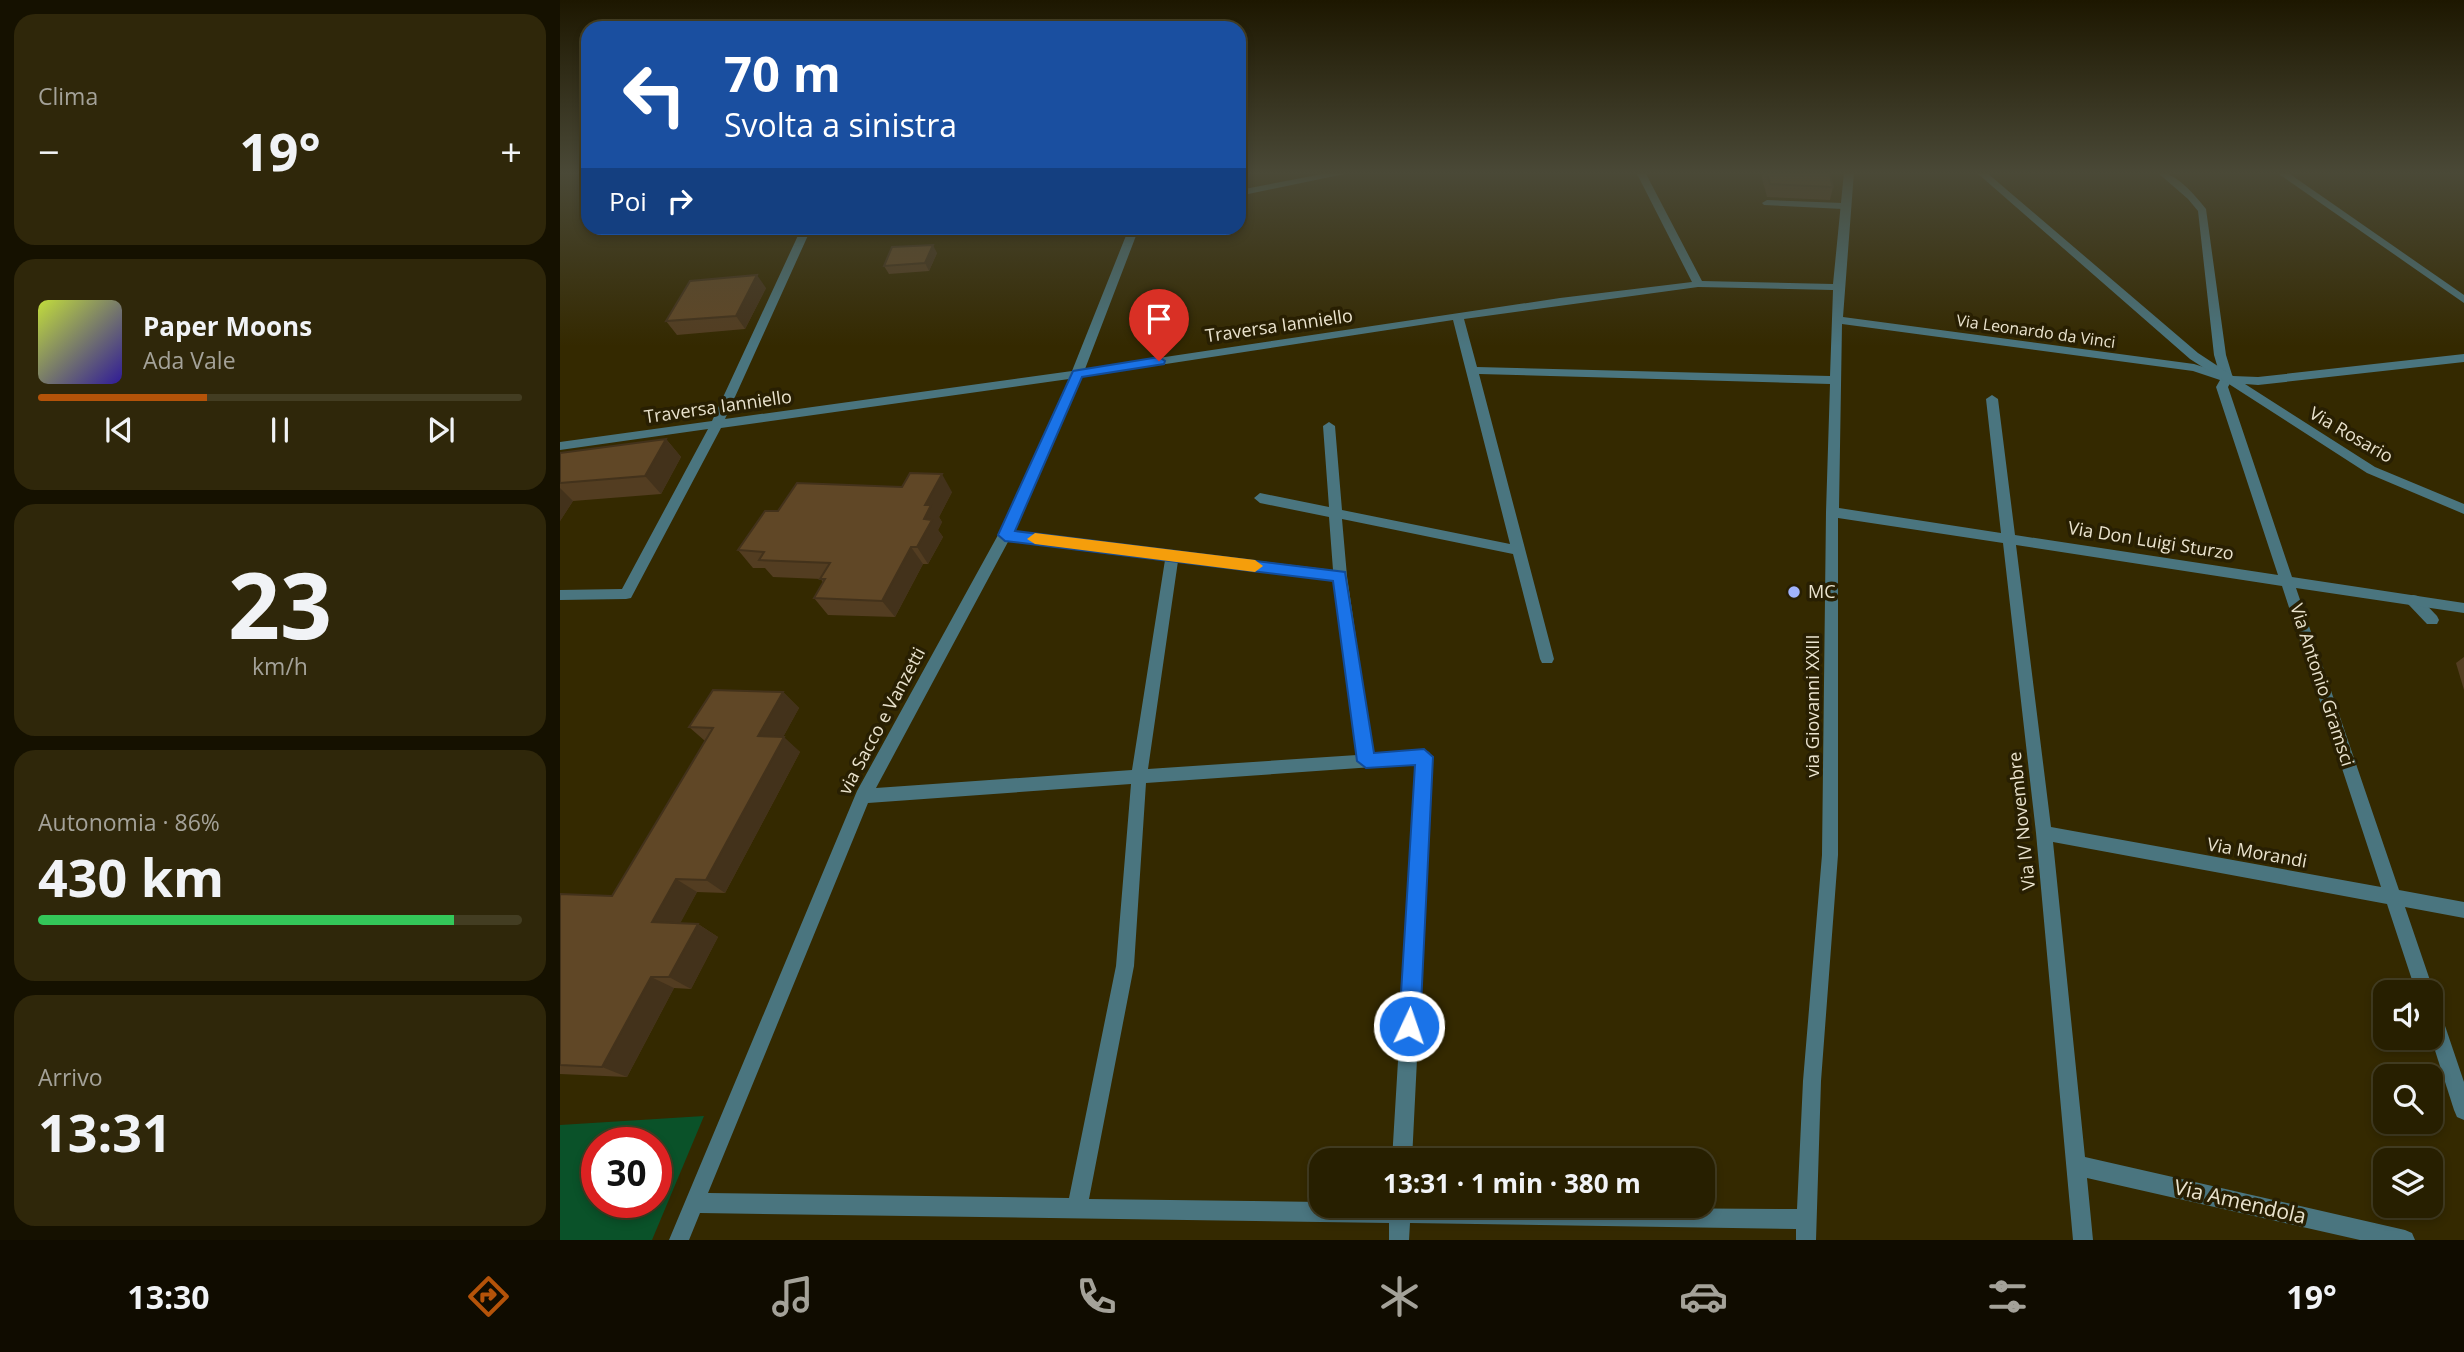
<!DOCTYPE html>
<html lang="it">
<head>
<meta charset="utf-8">
<style>
	body { margin:0; font-family:"Open Sans",sans-serif; background:#2f270a; color:#f1f3f6; height:100vh; display:flex; flex-direction:column; font-size:26px; white-space:nowrap }
	* { box-sizing:border-box; margin:0 }
	p { font-size:23px; color:#a4a299 }
	.icon { flex:none; width:38px; height:38px; fill:none; stroke:currentColor; stroke-width:2; stroke-linecap:round; stroke-linejoin:round }
	.map { position:relative; flex:1; overflow:hidden }
	.details { display:flex; flex-direction:column; gap:14px; padding:14px; background:#151100; width:560px }
	.details>* { flex:none }
	.guide { position:absolute; left:21px; top:21px; width:665px; height:214px; border-radius:21px; box-shadow:0 4px 10px #0003,0 0 0 2px #433d22; background:#1a4fa0; color:#fff; overflow:hidden }
	.buttons { position:absolute; left:1813px; top:980px; display:grid; gap:14px }
	.buttons a { display:grid; place-items:center; width:70px; height:70px; border-radius:14px; background:#271f00; box-shadow:0 4px 10px #0003,0 0 0 2px #433d22; font-size:35px }
	.speed { position:absolute; left:21px; top:1127px; display:flex; gap:14px; font-size:35px; font-weight:700; text-align:center }
	.speed>* { display:grid; place-content:center; width:91px; height:91px; border-radius:50%; background:#271f00; box-shadow:0 4px 10px #0003,0 0 0 2px #433d22; line-height:1 }
	.speed .limit { border:10px solid #d22; background:#fff; color:#111 }
	.pin { position:absolute; display:grid; place-items:center; width:60px; height:60px; color:#fff; margin:-72px -30px; border-radius:50% 50% 50% 0; rotate:-45deg; box-shadow:0 0 7px #0007 }
	.pin .icon { rotate:45deg }
	.me { position:absolute; width:77px; margin:-38px; rotate:3deg; stroke-linejoin:round; filter:drop-shadow(0 0 5px #0008) }
	.turn { display:flex; align-items:center; gap:24px; height:147px; padding:0 28px; font-size:32px }
	.turn .icon { width:91px; height:91px; stroke-width:2.5 }
	.turn b { display:block; font-size:49px; line-height:60px }
	.then { display:flex; align-items:center; height:66px; padding:0 28px; background:#0003; gap:14px; font-size:26px }
	.big { font-size:52px; font-weight:700; line-height:1.1 }
	.details .card { flex:1; display:flex; flex-direction:column; justify-content:center; gap:10px; min-width:0; padding:0 24px; border-radius:21px; background:#2f270a }
	.details .dial { align-items:center; gap:0 }
	.dial b { font-size:91px; line-height:1 }
	.song { display:flex; align-items:center; gap:21px }
	.cover { width:84px; height:84px; border-radius:10px; background:linear-gradient(135deg,hsl(70 70% 55%),hsl(250 70% 35%)) }
	.played { height:7px; border-radius:4px; background:linear-gradient(90deg,#b45309 35%,#433d22 35%) }
	.keys { display:flex; justify-content:space-around; direction:ltr }
	.heat { display:flex; justify-content:space-between; align-items:center; font-size:38px; direction:ltr }
	.charge { height:10px; border-radius:5px; background:linear-gradient(90deg,#34c759 86%,#433d22 0) }
	.trip { position:absolute; left:749px; top:1148px; width:406px; height:70px; border-radius:21px; background:#271f00; box-shadow:0 4px 10px #0003,0 0 0 2px #433d22; font-weight:700; line-height:70px; text-align:center }
	.dock { display:flex; height:112px; justify-content:space-around; align-items:center; background:#100c00; color:#a4a299 }
	.dock .icon { width:49px; height:49px }
	.dock .on { color:#b45309 }
	.dock b { font-size:32px; color:#f1f3f6 }
	main { display:flex; flex:1; min-height:0 }
	.map>svg:first-child { display:block }
</style>
</head>
<body>
<main>
<section class="details">
<div class="card"><p>Clima</p>
<div class="heat"><a>−</a><b class="big">19°</b><a>+</a></div>
</div>
<div class="card">
<div class="song"><i class="cover"></i><div><b>Paper Moons</b><p>Ada Vale</p></div></div>
<div class="played"></div>
<div class="keys"><svg class="icon" aria-label="previous" viewBox="0 0 24 24"><path d="M18 5L8 12l10 7zM5 5v14"/></svg><svg class="icon" aria-label="pause" viewBox="0 0 24 24"><path d="M8 5v14M16 5v14"/></svg><svg class="icon" aria-label="next" viewBox="0 0 24 24"><path d="M6 5l10 7-10 7zM19 5v14"/></svg></div>
</div>
<div class="card dial"><b>23</b><p>km/h</p></div>
<div class="card"><p>Autonomia · 86%</p><b class="big">430 km</b><div class="charge"></div></div>
<div class="card"><p>Arrivo</p><b class="big">13:31</b></div>
</section>
<div class="map">
<svg width="1904" height="1240" viewBox="0 0 1904 1240">
	<rect width="100%" height="100%" fill="#342900"/>
	<!-- green -->
	<path fill="#0a5229" fill-rule="evenodd" d="M144,1116L92,1240H0V1125ZM37,1143H96V1202H37Z"/>
	<g fill="none" stroke-linecap="round" stroke-linejoin="round">
		<!-- service -->
		<g fill="#4a757f" fill-rule="evenodd">
			<polygon points="773,172 794,172 679,196 679,190"/>
			<polygon points="1207,200 1283,203 1288,206 1283,209 1204,205 1202,203"/>
			<polygon points="1853,595 1858,596 1877,616 1879,620 1877,624 1867,624 1848,604 1846,600 1848,596"/>
		</g>
		<!-- minor -->
		<g fill="#4a757f" fill-rule="evenodd">
			<path d="M1076,172H1085L1142,281L1273,284L1284,172H1294L1283,317L1634,364L1659,372L1654,355L1638,211L1628,199L1597,172C1616,172 1634,194 1646,209L1666,355L1673,378L1668,387L1732,577L1904,603V613L1736,588L1839,890L1904,902V918L1845,907L1874,992L1871,999V992H1856L1827,904L1493,842L1525,1157L1845,1230L1852,1233L1855,1240H1800L1527,1178L1533,1240H1513L1476,833L1443,543L1278,518V855L1261,1081L1256,1240H1236V1229L850,1223L849,1240H829V1223L140,1213L129,1240H109L297,791L438,535L509,379L161,428L71,598L66,599L0,600V590L62,589L148,429L0,450V442L152,421L241,229L250,231L165,419L512,371L569,228H579L525,369L1000,298L1132,282ZM1138,287L1273,290L1270,376L917,367L904,319ZM893,320L950,544L782,510L775,426L769,422L763,426L769,507L700,493L694,498L700,503L769,517L773,570L453,531L521,377ZM1282,324L1633,371L1660,380L1656,387L1718,575L1455,535L1438,399L1432,395L1426,399L1441,533L1279,508ZM919,374L1270,384L1266,512L1262,855L1243,1081L1237,1209L761,1206V1202L529,1199L574,966L586,783L856,764L832,1160H852L872,757L869,752L864,750L813,754L787,576L782,519L953,554L980,659L982,663H992L994,659ZM449,540L605,560L572,770L316,788ZM1456,545L1722,586L1821,887L1491,827ZM618,561L774,580L797,755L588,769ZM571,784L556,966L509,1198L148,1193L308,803Z"/>
			<polygon points="1716,172 1727,172 1904,295 1904,303"/>
			<polygon points="1871,1002 1877,1005 1880,1011 1904,1082 1904,1120 1897,1117 1894,1110 1871,1038"/>
		</g>
		<!-- tertiary -->
		<polygon fill="#4a757f" fill-rule="evenodd" points="1416,172 1426,172 1638,353 1673,376 1698,377 1904,354 1904,362 1698,385 1685,384 1815,467 1904,504 1904,514 1807,473 1630,359"/>
	</g>
	<!-- wall -->
	<g fill="#533d21">
		<polygon points="1203,172 1269,172 1273,187 1270,200 1207,197 1202,178"/>
		<polygon points="377,253 369,271 329,274 324,266"/>
		<polygon points="206,288 185,329 117,335 106,321"/>
		<polygon points="106,439 121,457 101,494 13,501 0,521 0,453"/>
		<polygon points="392,492 379,517 382,522 378,530 383,537 368,564 363,564 335,617 268,615 254,598 263,583 261,579 213,577 205,568 193,568 178,550 218,511"/>
		<polygon points="1904,657 1904,690 1896,663"/>
		<polygon points="223,692 239,708 223,737 240,752 165,893 137,892 120,923 138,924 158,937 131,989 114,988 67,1077 0,1074 0,894 52,896 145,741 129,727"/>
	</g>
	<!-- shaded-wall -->
	<g fill="#43321b">
		<polygon points="373,245 377,253 369,271 365,263"/>
		<polygon points="197,275 206,288 185,329 176,316"/>
		<polygon points="106,439 121,457 101,494 85,476"/>
		<polygon points="382,474 392,492 379,517 382,522 378,530 383,537 368,564 357,547 364,519 365,505"/>
		<polygon points="0,488 13,501 0,521"/>
		<polygon points="351,547 363,564 335,617 322,601"/>
		<polygon points="223,692 239,708 215,752 198,736"/>
		<polygon points="224,737 240,752 165,893 146,880"/>
		<polygon points="116,879 137,892 114,935 92,922"/>
		<polygon points="138,924 158,937 131,989 109,977"/>
		<polygon points="91,977 114,988 67,1077 42,1067"/>
	</g>
	<!-- building -->
	<g fill="#604726" stroke="#43321b" stroke-width="2">
		<polygon points="1207,172 1269,172 1273,187 1210,184"/>
		<polygon points="373,245 365,263 324,266 332,247"/>
		<polygon points="197,275 176,316 106,321 130,281"/>
		<polygon points="106,439 85,476 0,483 0,453"/>
		<polygon points="350,473 382,474 365,505 371,505 364,519 372,520 357,547 351,547 322,601 254,598 265,579 260,579 270,563 199,560 204,552 178,550 205,511 218,511 237,483 342,487"/>
		<polygon points="153,690 223,692 198,736 224,737 146,880 116,879 92,922 138,924 109,977 91,977 42,1067 0,1065 0,894 52,896 153,728 129,727"/>
	</g>
	<!-- sky -->
	<linearGradient id="sky" x2="0" y2="1"><stop stop-color="#1d1700"/><stop offset="0.5" stop-color="#4a4937"/><stop offset="1" stop-color="#4a4937" stop-opacity="0"/></linearGradient>
	<rect width="1904" height="346" fill="url(#sky)"/>
	<!-- route -->
	<polygon fill="#1a73e8" stroke="#114b97" stroke-width="2" points="599,357 605,361 604,364 522,377 455,531 785,572 814,753 864,749 873,757 860,1026 857,1033 849,1036 842,1033 839,1026 855,765 806,768 797,761 773,581 445,541 438,535 513,371"/>
	<!-- slow -->
	<polygon fill="#f59e0b" points="475,533 695,560 703,566 695,572 475,544 467,539"/>
	<!-- markers -->
	<circle fill="#a0b3fd" stroke="#281f02" stroke-width="2.5" cx="1234" cy="592" r="7"/>
	<g text-anchor="middle" stroke-width="7" stroke-linejoin="round" paint-order="stroke">
		<!-- far-street labels -->
		<g font-size="16" fill="#eae3ce" stroke="#281f02">
			<text transform="translate(1476 331) rotate(8)" y="6">Via Leonardo da Vinci</text>
		</g>
		<!-- street labels -->
		<g font-size="18" fill="#eae3ce" stroke="#281f02">
			<text transform="translate(719 326) rotate(-8)" y="6">Traversa Ianniello</text>
			<text transform="translate(158 407) rotate(-8)" y="6">Traversa Ianniello</text>
			<text transform="translate(1791 435) rotate(30)" y="6">Via Rosario</text>
			<text transform="translate(1591 541) rotate(9)" y="6">Via Don Luigi Sturzo</text>
			<text transform="translate(1762 685) rotate(72)" y="6">Via Antonio Gramsci</text>
			<text transform="translate(1253 706) rotate(-90)" y="6">via Giovanni XXIII</text>
			<text transform="translate(322 721) rotate(-62)" y="6">via Sacco e Vanzetti</text>
			<text transform="translate(1462 821) rotate(-96)" y="6">Via IV Novembre</text>
			<text transform="translate(1697 853) rotate(10)" y="6">Via Morandi</text>
		</g>
		<!-- poi labels -->
		<g font-size="18" fill="#eae3ce" stroke="#281f02" text-anchor="start">
			<text x="1248" y="598">MC</text>
		</g>
		<!-- near-street labels -->
		<g font-size="21" fill="#eae3ce" stroke="#281f02">
			<text transform="translate(1680 1202) rotate(13)" y="7">Via Amendola</text>
		</g>
	</g>
</svg>
<div class="buttons">
<a><svg class="icon" aria-label="sound" viewBox="0 0 24 24"><path d="M4 9h4l5-4v14l-5-4H4zM17 9q2 3 0 6"/></svg></a>
<a><svg class="icon" aria-label="search" viewBox="0 0 24 24"><circle cx="10" cy="10" r="6"/><path d="M15 15l6 6"/></svg></a>
<a><svg class="icon" aria-label="layers" viewBox="0 0 24 24"><path d="M12 4l9 5-9 5-9-5zM3 14l9 5 9-5"/></svg></a>
</div>
<div class="speed"><div class="limit">30</div></div>
<div class="pin" style="left:599px;top:361px;background:#d93025"><svg class="icon" aria-label="arrive" viewBox="0 0 24 24"><path d="M6 21V4h12l-3 4 3 4H6"/></svg></div>
<svg class="me" style="left:849px;top:1026px" viewBox="-20 -20 40 40"><circle r="17" fill="#1a73e8" stroke="#fff" stroke-width="3"/><path d="M0-11L8 9 0 5-8 9z" fill="#fff"/></svg>
<div class="trip">13:31 · 1 min · 380 m</div>
<div class="guide">
<div class="turn"><svg class="icon" aria-label="left" viewBox="0 0 24 24"><path d="M17 20v-9H6M10 6l-5 5 5 5"/></svg><div><b>70 m</b>Svolta a sinistra</div></div>
<div class="then">Poi<svg class="icon" aria-label="right" viewBox="0 0 24 24"><path d="M7 20v-9h11M14 6l5 5-5 5"/></svg></div>
</div>
</div>
</main>
<nav class="dock">
<b>13:30</b>
<svg class="icon on" aria-label="directions" viewBox="0 0 24 24"><path d="M12 3l9 9-9 9-9-9zM9 14v-3h6M13 9l2 2-2 2"/></svg>
<svg class="icon" aria-label="music" viewBox="0 0 24 24"><path d="M9 18V5l10-2v13"/><circle cx="6" cy="18" r="3"/><circle cx="16" cy="16" r="3"/></svg>
<svg class="icon" aria-label="phone" viewBox="0 0 24 24"><path d="M5 4h4l2 5-3 2q2 4 5 5l2-3 5 2v4C11 20 4 13 5 4z"/></svg>
<svg class="icon" aria-label="climate" viewBox="0 0 24 24"><path d="M12 3v18M4 7l16 10M4 17L20 7"/></svg>
<svg class="icon" aria-label="car" viewBox="0 0 24 24"><path d="M5 17H2v-5l4-1 3-4h7l3 4 3 1v5h-3M9 17h6M6 11h13"/><circle cx="7" cy="17" r="2"/><circle cx="17" cy="17" r="2"/></svg>
<svg class="icon" aria-label="filters" viewBox="0 0 24 24"><path d="M4 7h16M4 17h16"/><circle cx="9" cy="7" r="2"/><circle cx="15" cy="17" r="2"/></svg>
<b>19°</b>
</nav>
</body>
</html>
